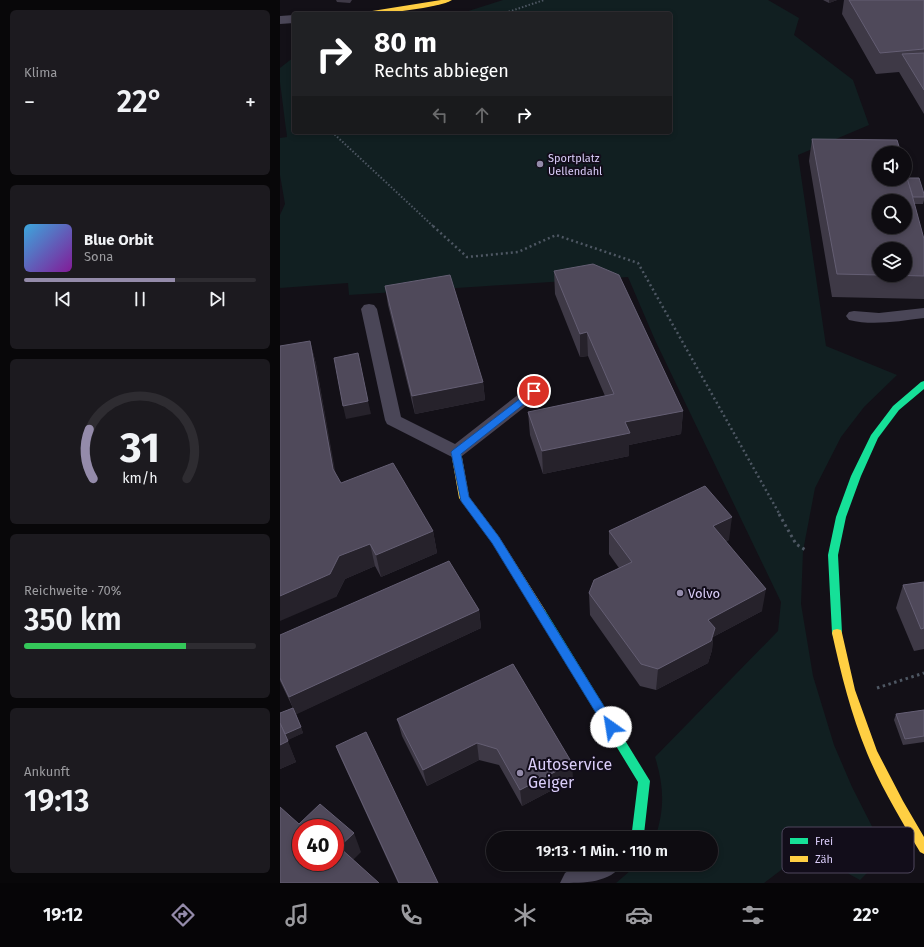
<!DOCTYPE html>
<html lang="de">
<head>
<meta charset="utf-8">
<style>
	body { margin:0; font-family:"Fira Sans",sans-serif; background:#1c1a1f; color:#f1f3f6; height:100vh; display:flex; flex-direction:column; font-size:15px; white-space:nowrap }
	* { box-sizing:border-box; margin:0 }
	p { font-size:13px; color:#9b9b9f }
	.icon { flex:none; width:22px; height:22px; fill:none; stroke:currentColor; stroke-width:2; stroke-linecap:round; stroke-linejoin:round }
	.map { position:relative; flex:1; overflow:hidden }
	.panel { display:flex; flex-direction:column; gap:10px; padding:10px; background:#080709; width:280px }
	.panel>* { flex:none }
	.hud { position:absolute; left:12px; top:12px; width:380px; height:122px; border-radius:4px; box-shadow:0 2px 6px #0003,0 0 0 1px #2e2c31; background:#202124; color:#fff; overflow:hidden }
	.controls { position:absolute; left:592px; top:146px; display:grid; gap:8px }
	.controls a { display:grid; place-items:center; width:40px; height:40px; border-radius:50%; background:#0e0c11; box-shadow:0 2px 6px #0003,0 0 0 1px #2e2c31; font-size:20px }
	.speed { position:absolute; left:12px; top:819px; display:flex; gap:8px; font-size:20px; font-weight:700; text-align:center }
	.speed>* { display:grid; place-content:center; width:52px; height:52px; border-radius:50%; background:#0e0c11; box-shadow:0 2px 6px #0003,0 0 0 1px #2e2c31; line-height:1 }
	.speed .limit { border:6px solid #d22; background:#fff; color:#111 }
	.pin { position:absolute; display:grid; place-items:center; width:34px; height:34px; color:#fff; margin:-17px; border:2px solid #fff; border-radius:50%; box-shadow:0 1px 4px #0007 }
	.me { position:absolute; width:44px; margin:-22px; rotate:328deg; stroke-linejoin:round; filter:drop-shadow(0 0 3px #0008) }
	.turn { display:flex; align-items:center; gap:14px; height:84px; padding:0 16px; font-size:18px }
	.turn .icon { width:52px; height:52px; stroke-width:2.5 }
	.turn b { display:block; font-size:28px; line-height:34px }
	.lanes { display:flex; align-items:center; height:38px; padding:0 16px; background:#0003; justify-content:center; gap:20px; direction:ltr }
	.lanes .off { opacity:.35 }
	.big { font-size:30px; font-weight:600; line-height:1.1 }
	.panel .widget { flex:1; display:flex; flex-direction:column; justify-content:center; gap:6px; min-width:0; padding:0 14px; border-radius:6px; background:#1c1a1f }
	.panel .dial { align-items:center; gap:0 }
	.dial svg { height:104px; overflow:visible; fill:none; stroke:#2e2c31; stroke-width:7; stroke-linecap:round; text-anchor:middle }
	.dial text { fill:#f1f3f6; stroke:none }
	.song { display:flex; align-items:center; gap:12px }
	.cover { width:48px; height:48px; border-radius:6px; background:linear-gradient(135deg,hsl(200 70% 55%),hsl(290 70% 35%)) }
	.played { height:4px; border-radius:2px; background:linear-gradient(90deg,#948baa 65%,#2e2c31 65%) }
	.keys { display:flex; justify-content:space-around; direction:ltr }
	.heat { display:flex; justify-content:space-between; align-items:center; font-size:22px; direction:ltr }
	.charge { height:6px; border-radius:3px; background:linear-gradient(90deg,#34c759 70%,#2e2c31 0) }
	.trip { position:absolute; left:206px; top:831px; width:232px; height:40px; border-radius:20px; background:#0e0c11; box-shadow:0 2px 6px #0003,0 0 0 1px #2e2c31; font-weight:600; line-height:40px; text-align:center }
	.tab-bar { display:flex; height:64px; justify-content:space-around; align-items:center; background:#060507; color:#9b9b9f }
	.tab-bar .icon { width:28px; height:28px }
	.tab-bar .selected { color:#948baa }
	.tab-bar b { font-size:18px; color:#f1f3f6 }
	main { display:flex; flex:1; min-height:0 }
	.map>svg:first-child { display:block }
</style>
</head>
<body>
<main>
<section class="panel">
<div class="widget"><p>Klima</p>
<div class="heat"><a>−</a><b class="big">22°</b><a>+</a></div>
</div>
<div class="widget">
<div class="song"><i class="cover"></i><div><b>Blue Orbit</b><p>Sona</p></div></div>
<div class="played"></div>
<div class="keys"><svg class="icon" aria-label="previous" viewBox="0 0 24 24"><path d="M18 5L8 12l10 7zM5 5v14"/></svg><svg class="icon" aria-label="pause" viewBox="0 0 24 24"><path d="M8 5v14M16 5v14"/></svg><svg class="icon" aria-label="next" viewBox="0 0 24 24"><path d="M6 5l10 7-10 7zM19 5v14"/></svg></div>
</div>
<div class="widget dial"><svg viewBox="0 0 100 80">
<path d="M14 69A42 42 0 1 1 86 69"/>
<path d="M14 69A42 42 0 0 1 11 31" stroke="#948baa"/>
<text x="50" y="56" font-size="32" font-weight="700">31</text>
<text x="50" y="72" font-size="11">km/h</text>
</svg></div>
<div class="widget"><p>Reichweite · 70%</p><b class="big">350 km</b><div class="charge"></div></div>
<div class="widget"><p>Ankunft</p><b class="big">19:13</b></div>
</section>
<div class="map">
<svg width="644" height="883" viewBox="0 0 644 883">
	<rect width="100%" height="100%" fill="#131017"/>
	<!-- green -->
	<path fill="#111f21" d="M223,0H488L519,18L514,35L573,80L589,125L518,155L546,346L617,375L584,407L561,437L535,488L523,551L521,604L533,676L554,745L572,787L606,854L580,880L569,874L542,839L484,883H336L358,864H431V838H375C385,809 384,786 375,757L498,631L501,602L375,340L348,277L69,295L68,283L0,288V215L5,204L0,175V138L7,137L0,82V68L14,57V132H390V14H179Z"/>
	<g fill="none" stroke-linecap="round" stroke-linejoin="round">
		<!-- path-far2 -->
		<g stroke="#4e5763" stroke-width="2" stroke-dasharray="1.5 2" stroke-linecap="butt">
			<polyline points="222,14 264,0"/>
			<polyline points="52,132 154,227"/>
		</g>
		<!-- path-far1 -->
		<polyline stroke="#4e5763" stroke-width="2.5" stroke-dasharray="2 3" stroke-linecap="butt" points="153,226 187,257 238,252 276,235 358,263 500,515"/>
		<!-- path -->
		<g stroke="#4e5763" stroke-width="3" stroke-dasharray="2.5 3.5" stroke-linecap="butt">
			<polyline points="499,514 516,544 527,551"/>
			<polyline points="597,688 644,673"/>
		</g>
		<!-- lane -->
		<g fill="#4a4657" fill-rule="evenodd">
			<polygon points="89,304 94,305 97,309 121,417 175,444 248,387 254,385 260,387 262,391 260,395 182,456 176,458 170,456 107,424 105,420 81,309 84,305"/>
			<path d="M644,308V318C619,321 593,326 569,320L566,316L569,312L574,311L599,313Z"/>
		</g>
		<!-- street -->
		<g fill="#4a4657" fill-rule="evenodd">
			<polygon points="14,15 14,23 0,24 0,16"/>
			<path d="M299,864H342C331,883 304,883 280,883L285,873Z"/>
		</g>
		<!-- fast -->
		<g fill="#16e098" fill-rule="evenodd">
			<polygon points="644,381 644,389 619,410 598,438 581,476 566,517 558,555 562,633 561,636 557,637 553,636 552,633 548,555 556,517 571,476 591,435 613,406 641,382"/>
			<polygon points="261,609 265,610 370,781 364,834 362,838 348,838 352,831 358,782 257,616 256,613 257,610"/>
		</g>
		<!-- slow -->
		<g fill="#ffcf43" fill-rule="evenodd">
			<path d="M161,0H172C160,8 100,14 83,14L86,12Z"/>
			<polygon points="176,449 181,452 189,497 219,537 265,610 266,613 265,616 261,617 257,616 213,543 179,498 171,452"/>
			<path d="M557,629L561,630L562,633L575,690L597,751L623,801L644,837V854L640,852C621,820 601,787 587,753C571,714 561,674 552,633L553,630Z"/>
		</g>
	</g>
	<!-- wall -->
	<g fill="#3e3946">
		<polygon points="56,0 72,0 70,3 57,2"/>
		<polygon points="543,0 557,0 549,3"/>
		<polygon points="564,0 644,0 644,114 619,72 596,74 562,14"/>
		<polygon points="532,139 627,178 644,194 644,200 643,204 634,204 644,239 644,299 552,297 529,161"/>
		<polygon points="274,271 403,411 401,434 349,445 349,456 263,474 250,435 248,412 325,396 308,356 300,357 275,294"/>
		<polygon points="105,286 203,382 205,400 135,414 108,305"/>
		<polygon points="30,341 36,364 55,473 61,483 153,531 157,553 101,577 95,566 65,579 56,597"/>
		<polygon points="329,531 449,540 446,541 482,611 433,637 432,650 428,663 376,690 360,686 310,615 309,593 339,568 329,554"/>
		<polygon points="644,582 644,649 634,651 616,608 623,585"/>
		<polygon points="199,610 201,628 16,714 23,733 7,740 16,762 0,769 0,713 13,708 0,681 0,635"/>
		<polygon points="233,664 293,779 242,806 219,765 199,760 147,786 122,736 117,719"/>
		<polygon points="644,710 644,742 623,745 614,720 616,714"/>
		<polygon points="56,746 158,883 118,883 58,752"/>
	</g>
	<!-- shaded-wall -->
	<g fill="#26222b">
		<polygon points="549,0 557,0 549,3"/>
		<polygon points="307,332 308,356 300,357 300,334"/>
		<polygon points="30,341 36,364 59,492 53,469"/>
		<polygon points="203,382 205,400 135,414 132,396"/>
		<polygon points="88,401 91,414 66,419 63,406"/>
		<polygon points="403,411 401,434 349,445 349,456 263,474 262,451 345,422"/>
		<polygon points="452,517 449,540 430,549 433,526"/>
		<polygon points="153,531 157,553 101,577 96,555"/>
		<polygon points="90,544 95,566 65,579 56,597 0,621 0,596 59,556"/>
		<polygon points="486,589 482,611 433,637 432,650 428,663 376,690 378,669 428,620"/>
		<polygon points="199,610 201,628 15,715 9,697"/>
		<polygon points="21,727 23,733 0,744 0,736"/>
		<polygon points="8,741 16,762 0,769 0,745"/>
		<polygon points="197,743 199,760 147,786 143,770"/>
		<polygon points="292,763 293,779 242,806 240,790"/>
		<polygon points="74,833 81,852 67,866 59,847"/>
	</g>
	<!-- building -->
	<g fill="#4f495a" stroke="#645e73" fill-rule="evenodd">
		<polygon points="569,0 644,0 644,49 600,53"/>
		<polygon points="644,53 644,90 622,54"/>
		<path d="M532,139L617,140L621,153H599V179H625V169L644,239V276L606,275H625V249H599V275L557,274ZM599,201H625V227H599Z"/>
		<polygon points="627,178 639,178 644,194 644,197 633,197"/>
		<polygon points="313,264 339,275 403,411 345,422 350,433 262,451 248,412 334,394 307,332 300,334 274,271"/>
		<polygon points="170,275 203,382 132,396 105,286"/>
		<polygon points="30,341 53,469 61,483 113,463 153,531 96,555 90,544 59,556 50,574 0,596 0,346"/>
		<polygon points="78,353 88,401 63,406 54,358"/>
		<polygon points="425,486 452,517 433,526 486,589 428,620 435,628 431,641 378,669 361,664 309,593 314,580 352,562 329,531"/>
		<polygon points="169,561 199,610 9,697 0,678 0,635"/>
		<polygon points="644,582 644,628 641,629 623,585"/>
		<polygon points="233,664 292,763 240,790 217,749 197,743 143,770 117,719"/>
		<polygon points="13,708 21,727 5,734 0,723 0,713"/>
		<polygon points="644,710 644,736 625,739 616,714"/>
		<polygon points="0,723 8,741 0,745"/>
		<polygon points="86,732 158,883 119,883 56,746"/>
		<path d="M40,804L74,833L59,847L99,883H0V807L19,824ZM21,828H55V862H21Z"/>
	</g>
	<!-- route -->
	<polygon fill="#1a73e8" stroke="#114b97" points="254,388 258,389 259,391 258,393 181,454 189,497 219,537 335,724 337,727 335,731 331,732 327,731 212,543 181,501 171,452 173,450"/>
	<!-- markers -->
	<g fill="#948baa" stroke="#120d1a" stroke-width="1.5">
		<circle cx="260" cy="164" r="4"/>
		<circle cx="400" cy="593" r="4"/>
		<circle cx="240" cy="773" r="4"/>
	</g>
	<g text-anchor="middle" stroke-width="4" stroke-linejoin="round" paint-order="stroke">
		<!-- far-poi labels -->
		<g font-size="11" fill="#dacdf9" stroke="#120d1a" text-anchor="start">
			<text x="268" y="162">Sportplatz<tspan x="268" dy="13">Uellendahl</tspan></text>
		</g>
		<!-- poi labels -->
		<g font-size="13" fill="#dacdf9" stroke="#120d1a" text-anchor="start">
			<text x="408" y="598">Volvo</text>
		</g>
		<!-- near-poi labels -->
		<g font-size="16" fill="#dacdf9" stroke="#120d1a" text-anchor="start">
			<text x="248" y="770">Autoservice<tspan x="248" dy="18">Geiger</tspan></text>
		</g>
	</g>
	<!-- legend -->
	<rect x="502" y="827" width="132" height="46" rx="6" fill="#120d1a" stroke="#4e475d" stroke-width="1"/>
	<rect x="510" y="838" width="18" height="6" fill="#16e098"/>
	<rect x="510" y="856" width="18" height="6" fill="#ffcf43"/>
	<g font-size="11" fill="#dacdf9">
		<text x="535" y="845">Frei</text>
		<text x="535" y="863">Zäh</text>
	</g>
</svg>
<div class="controls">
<a><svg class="icon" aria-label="sound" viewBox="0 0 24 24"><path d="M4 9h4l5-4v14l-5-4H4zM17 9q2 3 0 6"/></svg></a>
<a><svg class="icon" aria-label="search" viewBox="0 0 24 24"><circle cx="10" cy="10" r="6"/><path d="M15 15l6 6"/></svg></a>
<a><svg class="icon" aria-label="layers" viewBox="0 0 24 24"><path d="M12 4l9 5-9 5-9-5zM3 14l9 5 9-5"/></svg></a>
</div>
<div class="speed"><div class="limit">40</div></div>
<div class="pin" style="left:254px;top:391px;background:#d93025"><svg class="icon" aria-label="arrive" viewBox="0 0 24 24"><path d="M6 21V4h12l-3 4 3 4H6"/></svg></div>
<svg class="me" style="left:331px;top:727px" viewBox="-20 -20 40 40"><circle r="19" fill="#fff"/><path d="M0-13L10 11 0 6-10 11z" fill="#1a73e8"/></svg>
<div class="trip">19:13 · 1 Min. · 110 m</div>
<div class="hud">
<div class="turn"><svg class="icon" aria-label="right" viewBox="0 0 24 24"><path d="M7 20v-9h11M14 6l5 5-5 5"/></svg><div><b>80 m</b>Rechts abbiegen</div></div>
<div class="lanes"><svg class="icon off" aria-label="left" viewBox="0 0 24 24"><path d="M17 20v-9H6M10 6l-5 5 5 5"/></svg><svg class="icon off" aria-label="ahead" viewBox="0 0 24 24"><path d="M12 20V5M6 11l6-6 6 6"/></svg><svg class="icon" aria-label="right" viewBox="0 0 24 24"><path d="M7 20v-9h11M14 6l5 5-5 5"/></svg></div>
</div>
</div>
</main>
<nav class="tab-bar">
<b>19:12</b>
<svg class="icon selected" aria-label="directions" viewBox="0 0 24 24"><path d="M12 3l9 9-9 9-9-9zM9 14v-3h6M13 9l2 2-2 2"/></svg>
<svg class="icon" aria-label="music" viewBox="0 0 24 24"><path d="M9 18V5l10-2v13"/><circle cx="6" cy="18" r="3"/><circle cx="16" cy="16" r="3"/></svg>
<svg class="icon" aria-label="phone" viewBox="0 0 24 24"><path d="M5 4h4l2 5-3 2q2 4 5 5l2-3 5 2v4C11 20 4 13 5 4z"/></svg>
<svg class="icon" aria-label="climate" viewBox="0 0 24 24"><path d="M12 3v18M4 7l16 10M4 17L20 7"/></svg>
<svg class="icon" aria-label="car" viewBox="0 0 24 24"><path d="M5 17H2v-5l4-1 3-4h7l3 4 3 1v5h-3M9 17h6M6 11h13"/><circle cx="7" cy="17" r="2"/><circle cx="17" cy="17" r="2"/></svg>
<svg class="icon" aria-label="filters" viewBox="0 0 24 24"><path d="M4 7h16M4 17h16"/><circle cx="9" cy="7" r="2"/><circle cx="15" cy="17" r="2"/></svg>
<b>22°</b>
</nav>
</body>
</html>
